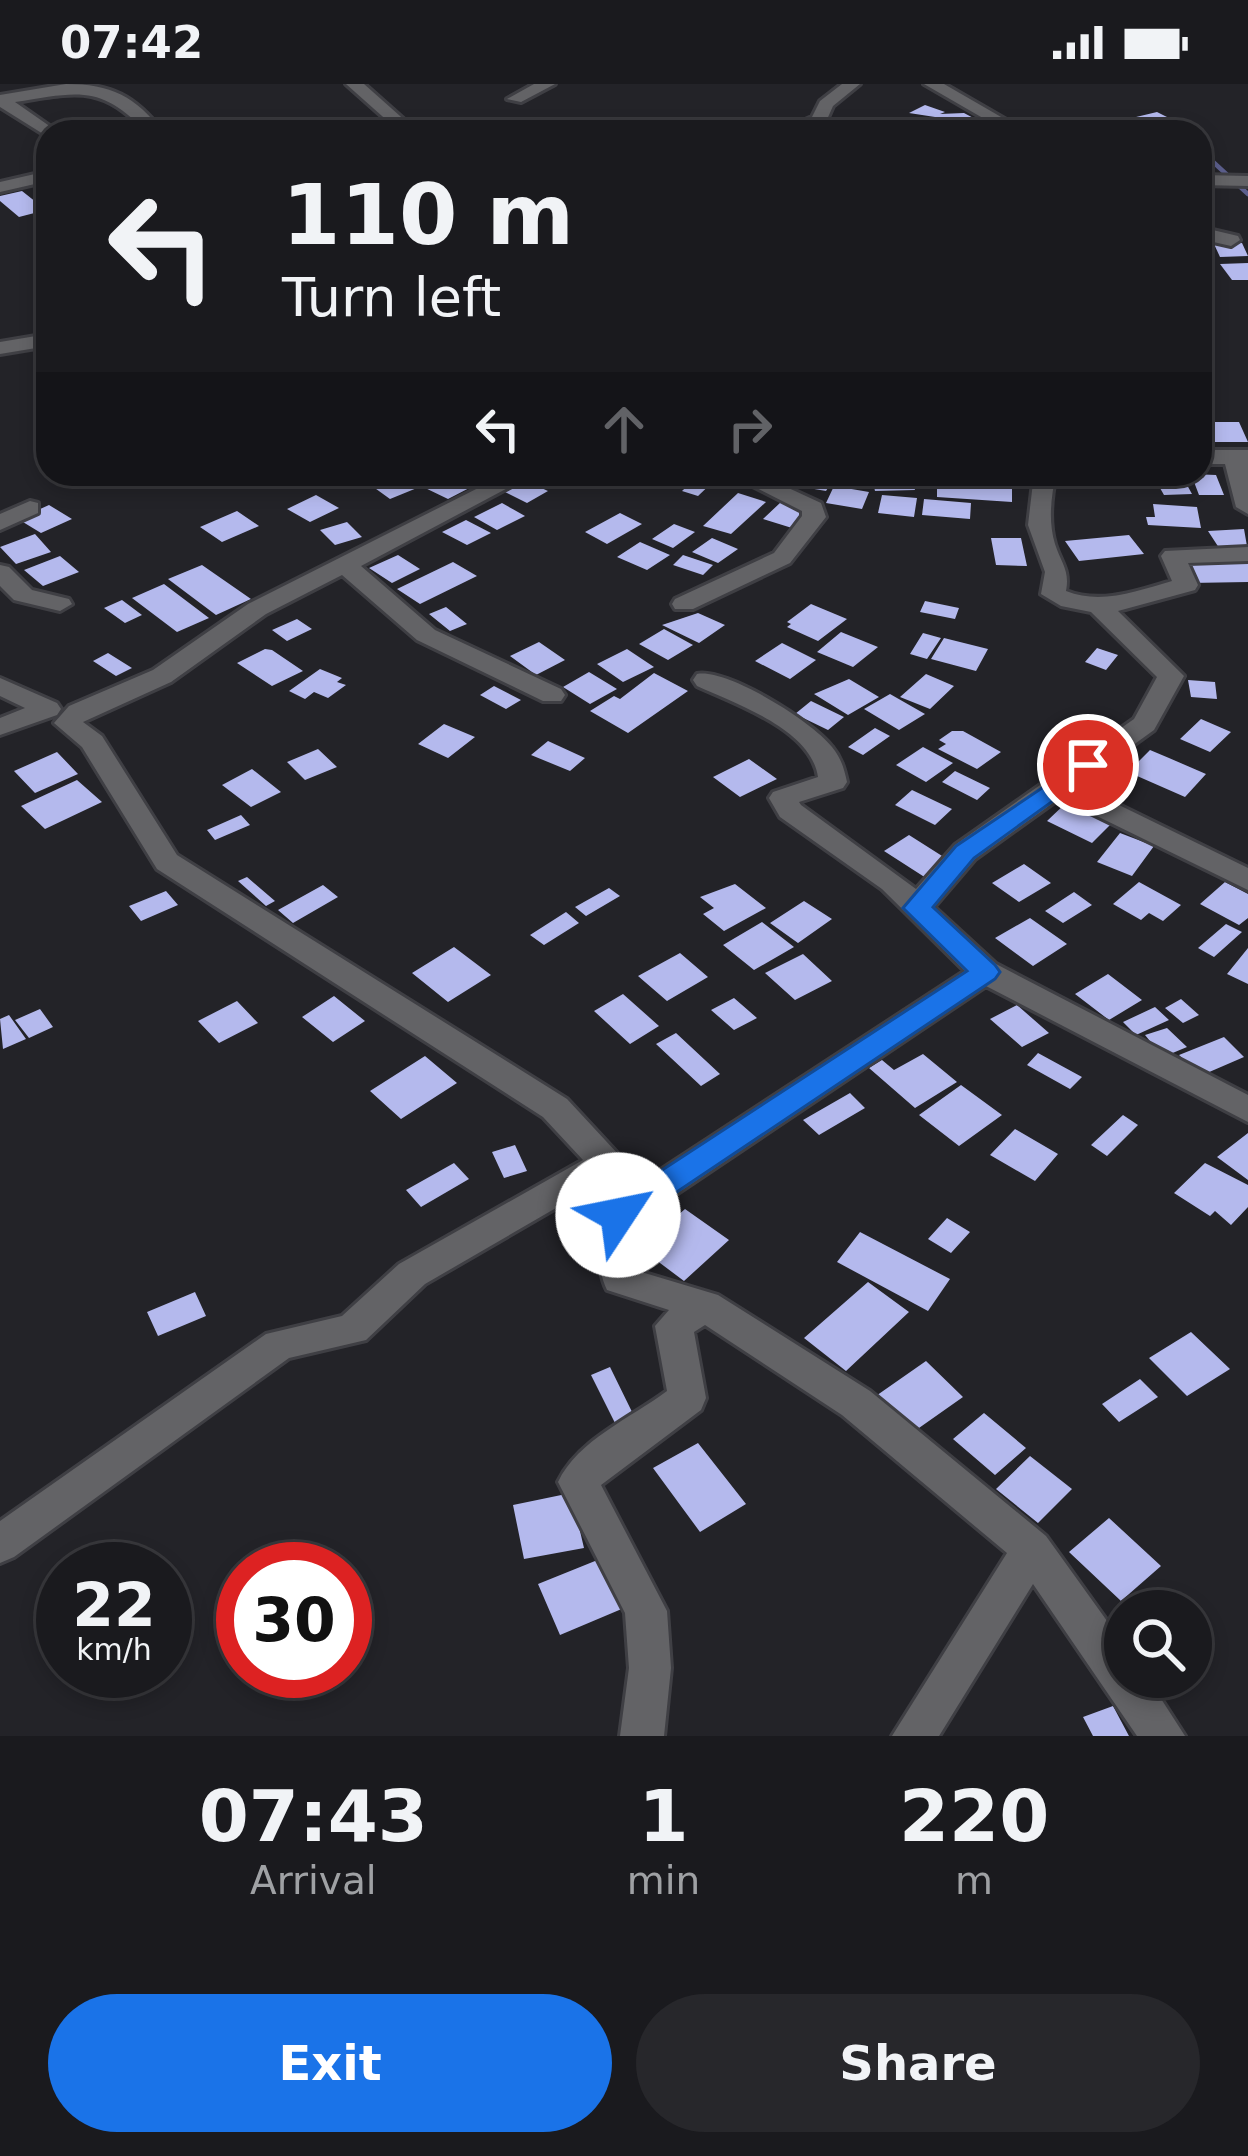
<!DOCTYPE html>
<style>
:root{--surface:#1a1a1e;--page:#27272b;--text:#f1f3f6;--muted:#9fa1a4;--line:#38383c;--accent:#1a73e8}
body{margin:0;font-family:"DejaVu Sans",sans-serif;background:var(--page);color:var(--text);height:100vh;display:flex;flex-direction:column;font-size:45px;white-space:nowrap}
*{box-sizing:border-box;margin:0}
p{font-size:39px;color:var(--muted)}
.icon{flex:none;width:66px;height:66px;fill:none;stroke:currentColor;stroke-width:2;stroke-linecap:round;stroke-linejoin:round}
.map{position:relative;height:1652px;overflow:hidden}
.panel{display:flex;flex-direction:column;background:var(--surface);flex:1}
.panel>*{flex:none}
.guide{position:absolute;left:36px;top:36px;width:1176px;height:366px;border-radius:36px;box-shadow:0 6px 18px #0003,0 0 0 3px var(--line);background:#1a1a1e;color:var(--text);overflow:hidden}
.tools{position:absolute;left:1104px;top:1506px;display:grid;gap:24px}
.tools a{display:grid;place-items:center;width:108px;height:108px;border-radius:50%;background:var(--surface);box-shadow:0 6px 18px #0003,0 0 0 3px var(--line);font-size:60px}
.speed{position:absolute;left:36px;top:1458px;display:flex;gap:24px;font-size:60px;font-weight:700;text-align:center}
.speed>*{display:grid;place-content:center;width:156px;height:156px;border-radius:50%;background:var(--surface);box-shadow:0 6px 18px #0003,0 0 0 3px var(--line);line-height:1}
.speed small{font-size:30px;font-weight:400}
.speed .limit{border:18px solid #d22;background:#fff;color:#111}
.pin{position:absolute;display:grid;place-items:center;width:102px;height:102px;color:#fff;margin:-51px;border:6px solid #fff;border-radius:50%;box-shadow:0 3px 12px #0007}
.me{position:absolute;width:132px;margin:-66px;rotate:56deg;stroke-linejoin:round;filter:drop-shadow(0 0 9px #0008)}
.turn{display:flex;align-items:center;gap:42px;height:252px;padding:0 48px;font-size:54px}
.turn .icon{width:156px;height:156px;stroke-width:2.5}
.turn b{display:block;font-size:84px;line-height:102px}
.lanes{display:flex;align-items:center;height:114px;padding:0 48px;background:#0003;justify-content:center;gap:60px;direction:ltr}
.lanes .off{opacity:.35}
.eta{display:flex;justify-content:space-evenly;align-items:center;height:204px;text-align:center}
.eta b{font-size:72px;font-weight:700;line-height:84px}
.cta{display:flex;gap:24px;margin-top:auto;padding:24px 48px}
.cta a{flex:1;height:138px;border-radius:72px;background:var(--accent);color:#fff;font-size:48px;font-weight:700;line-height:138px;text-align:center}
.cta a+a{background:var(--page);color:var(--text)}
.status{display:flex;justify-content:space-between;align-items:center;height:84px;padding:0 60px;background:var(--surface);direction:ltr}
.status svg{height:33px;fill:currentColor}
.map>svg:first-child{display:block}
</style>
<div class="status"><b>07:42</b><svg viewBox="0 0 49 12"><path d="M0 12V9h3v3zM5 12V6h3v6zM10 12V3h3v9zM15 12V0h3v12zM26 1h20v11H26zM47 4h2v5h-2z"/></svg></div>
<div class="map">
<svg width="1248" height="1652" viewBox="0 0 1248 1652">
<rect width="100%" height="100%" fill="#232328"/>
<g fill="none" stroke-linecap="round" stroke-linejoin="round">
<path stroke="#5c5f8d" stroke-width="4.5" d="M1211,76L1248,110"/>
</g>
<path fill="#b4b9ed" d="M925,21L945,28L940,30L964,29L981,38L973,44L948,43L953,48H939L931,38H938L935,33L909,29Z
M1157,28L1183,41L1161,46L1136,33Z
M22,107L46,126L19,133L0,117V112Z
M1242,159L1248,172L1220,173L1214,160Z
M1248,179V196H1232L1220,180Z
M1204,338H1239L1248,358H1213Z
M444,390H460L479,399L448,415L421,402Z
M700,390L717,394L698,412L682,407Z
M798,390H804L833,396L826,407L791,401Z
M871,390H910L915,406L875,407Z
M1152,390H1181L1192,410L1164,411Z
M1191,390L1216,391L1224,411H1199Z
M399,392L417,404L390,415L372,402Z
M937,394L1012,399V418L937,413Z
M526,397L548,407L527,419L505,408Z
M834,402L869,408L862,425L826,419Z
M738,409L766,418L731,450L703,442Z
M316,411L339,424L310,438L287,425Z
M882,411L917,414L914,433L878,429Z
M924,415L971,419L970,435L922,431Z
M781,418L806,430L792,444L763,435Z
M502,419L525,432L497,446L474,433Z
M1153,420L1197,423L1201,444L1148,441L1146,433H1155Z
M49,421L72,435L41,449L18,435Z
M237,427L259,442L222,458L200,443Z
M620,429L642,440L607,460L585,448Z
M466,436L491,449L467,461L442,448Z
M347,438L362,453L335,461L320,446Z
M674,440L695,448L673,464L652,455Z
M1244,445L1248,468L1223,470L1208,447Z
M35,450L51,468L16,480L0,463Z
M1129,451L1144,470L1079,477L1065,457Z
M712,454L738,465L718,479L692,468Z
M991,454H1021L1027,482L996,481Z
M640,458L670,471L647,486L617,473Z
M398,471L420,485L392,499L369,484Z
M683,471L713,481L703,491L673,481Z
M60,472L79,488L43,502L24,486Z
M1248,477V498L1190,499L1182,478Z
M453,478L477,492L420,520L397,505Z
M202,481L251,515L216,531L168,495Z
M164,500L209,534L177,548L132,514Z
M122,516L142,531L125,539L104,524Z
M925,517L959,524L955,535L920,528Z
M811,520L847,535L818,557L787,543L791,540L787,538Z
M446,523L467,540L450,547L429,530Z
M698,529L725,541L699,559L662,541Z
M297,535L312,545L287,557L272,546Z
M664,545L693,561L668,576L639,560Z
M841,548L878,563L853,583L817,568Z
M923,549L941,554L927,575L910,570Z
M944,554L988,565L976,587L931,575Z
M539,558L565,576L536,591L510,572Z
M782,559L816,576L790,595L755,577Z
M1097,564L1118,571L1106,586L1085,578Z
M265,565L272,566L303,587L272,602L237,579Z
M627,565L654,583L623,598L597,580Z
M108,569L132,584L116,592L93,577Z
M320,585L342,594L337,598L346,601L328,614L314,608L305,615L289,607Z
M589,588L617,605L590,620L563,603Z
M654,589L688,607L628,649L590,627L614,612L620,615Z
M926,590L954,602L930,625L900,613Z
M849,595L879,613L848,631L814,610Z
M1188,596L1215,598L1217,615L1191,613Z
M494,602L521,616L506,625L480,611Z
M890,610L925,630L899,646L864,625Z
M811,617L844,633L828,646L795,630Z
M1201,635L1231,648L1210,668L1180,655Z
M444,640L475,653L448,674L418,660Z
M875,644L890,652L863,671L848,663Z
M952,647H963L1001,668L977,685L938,665L946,660L939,656Z
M548,657L585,674L570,687L531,671Z
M923,663L953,679L926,698L896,681Z
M318,665L337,683L305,696L287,678Z
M1150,666L1169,674L1206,690L1185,713L1128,688Z
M57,668L78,690L35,709L14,687Z
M749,675L777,695L740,713L713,693Z
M252,685L281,708L251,723L222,701Z
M955,687L990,704L977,716L942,698Z
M77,696L102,718L45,745L21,722Z
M912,706L952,725L935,741L895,721Z
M1067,718L1112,739L1092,759L1047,737Z
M241,731L250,741L215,756L207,746Z
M1120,749L1154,762L1132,792L1097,778Z
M909,751L950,777L926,794L884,767Z
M1024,780L1051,799L1019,818L992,799Z
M247,793L275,817L266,822L238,797Z
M1139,798L1181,821L1163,837L1149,829L1141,836L1113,820Z
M1225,798L1248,810V834L1239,841L1200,820Z
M735,800L766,824L724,847L703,830L714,824L700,813Z
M323,801L338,813L293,839L278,826Z
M609,804L620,812L586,832L575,823Z
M166,807L178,821L141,837L129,822Z
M1074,808L1092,821L1063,839L1045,827Z
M804,817L832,835L798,859L770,839Z
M566,828L579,839L544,861L530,851Z
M1030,834L1067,860L1033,882L995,854Z
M762,838L794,863L754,886L723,861Z
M1226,840L1242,848L1214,873L1198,864Z
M454,863L491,891L448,918L412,889Z
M1248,864V900L1227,890Z
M680,869L708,893L667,917L638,892Z
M803,870L832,897L795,916L765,889Z
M1108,890L1142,916L1109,936L1075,910Z
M623,910L659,942L630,960L594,927Z
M334,912L365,937L333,958L302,933Z
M734,914L757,934L734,946L711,926Z
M1181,915L1199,931L1183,939L1165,924Z
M237,917L258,939L219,959L198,937Z
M1017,921L1049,949L1022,963L990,935Z
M1155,923L1169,936L1136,951L1123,938Z
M40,925L53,943L29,954L15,936Z
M9,931L26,955L3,965L0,935Z
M1167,944L1187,963L1163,973L1145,951Z
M676,949L720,990L701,1002L656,960Z
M1224,953L1244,973L1200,992L1179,971Z
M1038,969L1082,993L1070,1005L1027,981Z
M923,970L957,998L915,1024L869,984L882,976L894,986Z
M425,972L457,999L401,1035L370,1007Z
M961,1001L1002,1031L959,1062L919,1031Z
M850,1009L865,1024L819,1051L803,1036Z
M1123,1031L1138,1041L1107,1072L1091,1061Z
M1015,1045L1058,1070L1035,1097L990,1071Z
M1248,1049V1096L1217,1073Z
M515,1061L527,1087L504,1094L492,1068Z
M454,1079L469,1095L421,1123L406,1106Z
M1205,1079L1248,1101V1123L1231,1141L1215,1127L1210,1132L1174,1109Z
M685,1125L729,1156L684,1197L640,1164Z
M947,1134L970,1148L951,1169L928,1155Z
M860,1148L950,1195L928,1227L837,1178Z
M868,1198L909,1228L846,1287L804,1254Z
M195,1208L206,1232L158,1252L147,1228Z
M1191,1248L1230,1285L1187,1312L1149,1274Z
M926,1277L963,1313L909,1351L873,1314Z
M610,1283L635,1334L616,1341L591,1291Z
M1140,1295L1158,1313L1119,1338L1102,1320Z
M984,1329L1026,1364L995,1391L953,1355Z
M698,1359L746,1420L700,1448L653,1384Z
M1030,1372L1072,1405L1038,1439L996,1405Z
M571,1409L584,1464L524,1475L513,1421Z
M1109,1434L1161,1482L1121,1517L1069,1468Z
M600,1475L624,1524L560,1551L538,1500Z
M1170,1507L1184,1527H1159L1151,1515Z
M1113,1622L1129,1652H1093L1083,1633Z"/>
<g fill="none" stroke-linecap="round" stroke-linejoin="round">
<defs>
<path id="minor" d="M66,0C111,0 135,12 163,48H146C101,0 78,8 15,18L58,48H48V53L0,23V11Z
M346,0H364L418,48H400Z
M534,0H555L521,18L507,15Z
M842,0H860L833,22L825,40L802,48H778L812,33L820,17Z
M924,0H944L1027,48H1007Z
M48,87V97L0,108V98Z
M1200,91L1248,92V102L1200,101Z
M1200,143L1238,152L1240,156L1231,162L1200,155Z
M48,250V262L0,270V258Z
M1200,366H1248V430L1236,423L1225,380H1200Z
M506,390H534L361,482L435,546L561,605L565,611L561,617H543L417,556L342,491L266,530L171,598L83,638L102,652L177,771L567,1015L618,1070L630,1106L965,887L882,805L780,733L769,714L773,708L818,693C811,645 736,620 697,602L693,596L697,590C727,584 813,638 832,663C841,674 844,684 847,698L843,704L799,718L801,721L916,805L955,761L1134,635L1157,593L1091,528L1061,522L1041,510L1045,488L1028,441L1034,390H1056C1051,413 1048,437 1055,460C1061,479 1070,486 1066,507C1101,521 1137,507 1172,497L1161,472L1165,467L1248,463V477L1188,479L1198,501L1195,506L1118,527L1184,592L1154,646L1078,701L1248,784V806L1060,714L975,775L934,823L996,880L1248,1011V1038L986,902L636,1137L638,1187L718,1211L870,1307L1046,1452L1125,1562V1593H1147L1185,1652H1137L1033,1500L939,1652H892L1007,1469L842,1331L705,1241L694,1248L706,1314L701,1326L601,1401L667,1527L671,1584L664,1652H620L629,1584L625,1529L558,1398C578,1356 631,1334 667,1307L655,1242L669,1226L607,1206C593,1178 601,1134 594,1102L425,1200L366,1256L289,1274L14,1473L0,1479V1437L266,1250L342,1232L399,1180L583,1076L543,1033L157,785L82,663L54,639L69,622L153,586L248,520Z
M729,390H758L821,419L826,433L790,479L693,525H675L672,520L675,515L774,469L802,432V427Z
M30,417L38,419V429L0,446V430Z
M0,481L9,483L32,506L69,515L72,520L60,527L14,516L0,502Z
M0,594L57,619L61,625L57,631L0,651V634L25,624L0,612Z"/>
</defs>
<use href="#minor" stroke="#3f3f44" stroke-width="6"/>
<use href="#minor" fill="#636366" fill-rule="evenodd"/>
</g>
<path fill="#1a73e8" stroke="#114b97" stroke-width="3" d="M1088,673L1100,681L1096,686L974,774L933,823L995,881L1000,888L995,895L629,1140L618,1144L607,1140L602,1131L607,1122L967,887L903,824L956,762Z"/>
</svg>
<div class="tools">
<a><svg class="icon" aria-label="search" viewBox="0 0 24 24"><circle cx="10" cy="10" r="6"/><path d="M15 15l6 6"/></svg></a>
</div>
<div class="speed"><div>22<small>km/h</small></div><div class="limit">30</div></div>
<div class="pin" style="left:1088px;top:681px;background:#d93025"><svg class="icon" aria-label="arrive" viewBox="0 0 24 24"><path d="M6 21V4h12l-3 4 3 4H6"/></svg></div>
<svg class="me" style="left:618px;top:1131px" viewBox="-20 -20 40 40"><circle r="19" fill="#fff"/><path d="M0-13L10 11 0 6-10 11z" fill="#1a73e8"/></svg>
<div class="guide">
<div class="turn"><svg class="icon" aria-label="left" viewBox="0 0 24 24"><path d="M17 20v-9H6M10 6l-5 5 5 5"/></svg><div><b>110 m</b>Turn left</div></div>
<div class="lanes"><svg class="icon" aria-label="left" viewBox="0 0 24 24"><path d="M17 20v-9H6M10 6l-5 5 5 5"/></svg><svg class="icon off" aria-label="ahead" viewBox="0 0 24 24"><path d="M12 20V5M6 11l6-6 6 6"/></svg><svg class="icon off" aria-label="right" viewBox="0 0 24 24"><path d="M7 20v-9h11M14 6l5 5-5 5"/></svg></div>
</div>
</div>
<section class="panel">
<div class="eta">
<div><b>07:43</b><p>Arrival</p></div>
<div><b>1</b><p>min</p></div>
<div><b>220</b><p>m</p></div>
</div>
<div class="cta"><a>Exit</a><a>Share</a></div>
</section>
